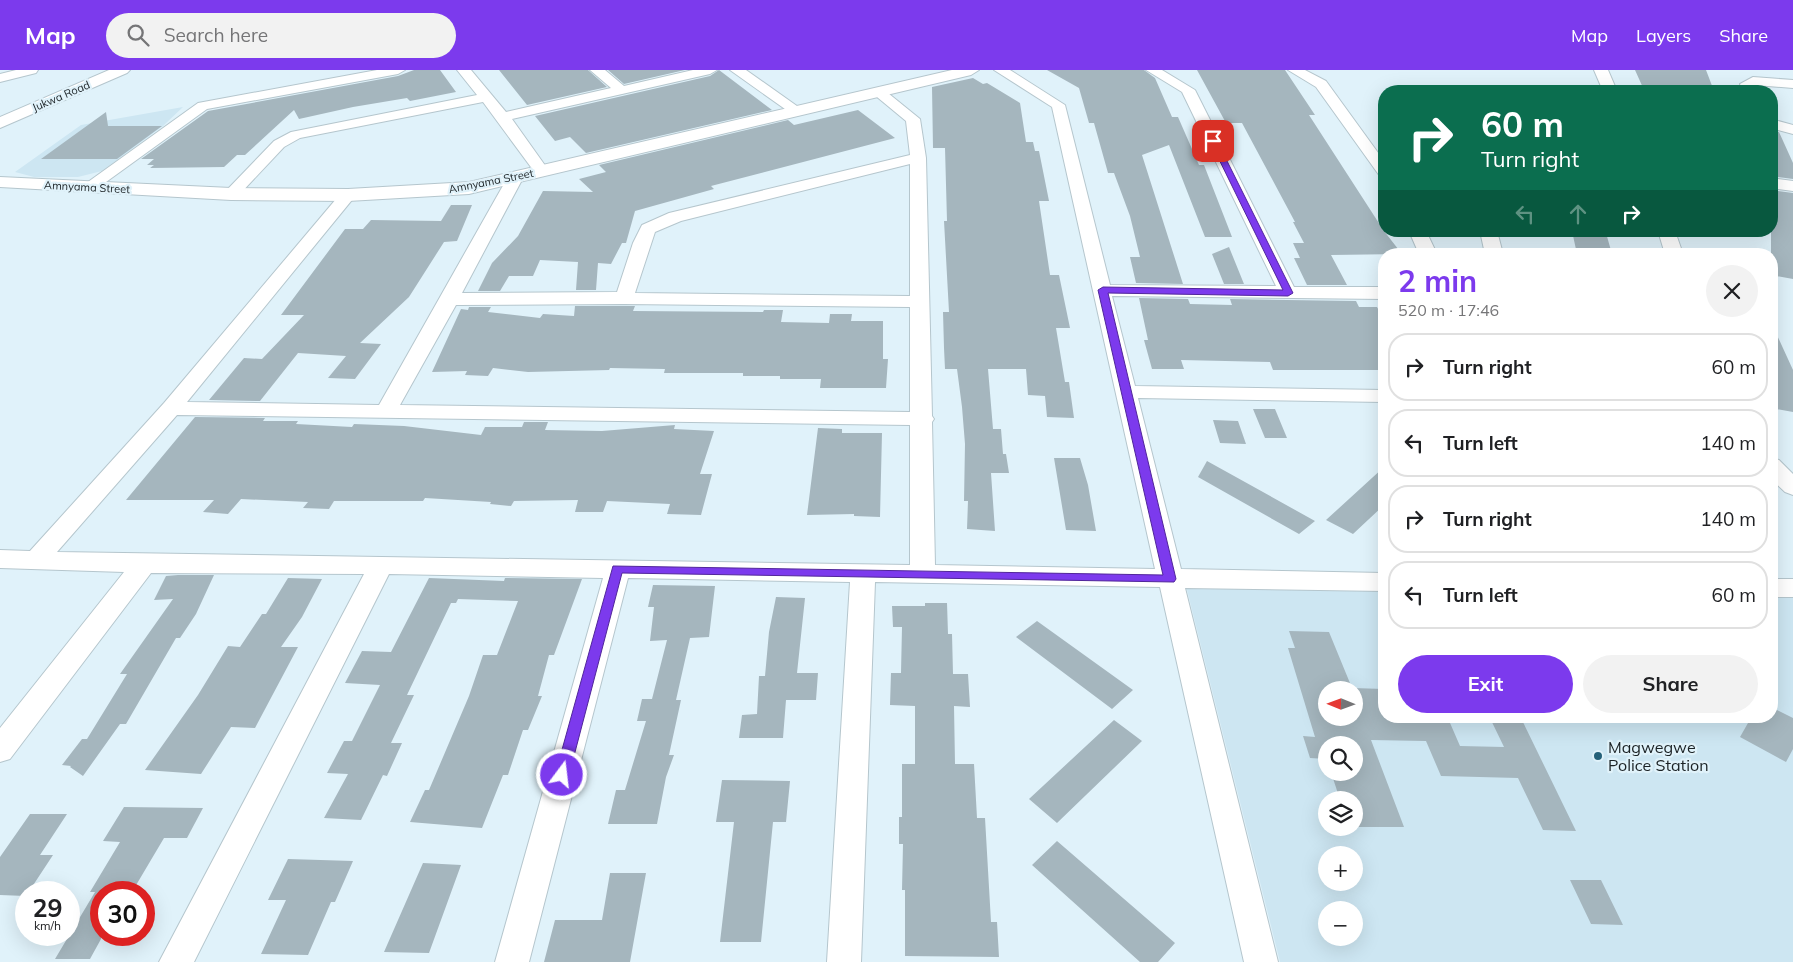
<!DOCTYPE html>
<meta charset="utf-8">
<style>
:root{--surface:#fff;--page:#f2f2f2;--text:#202124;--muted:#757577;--line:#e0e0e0;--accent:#7c3aed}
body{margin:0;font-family:Mulish,sans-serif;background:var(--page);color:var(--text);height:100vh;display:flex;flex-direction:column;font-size:19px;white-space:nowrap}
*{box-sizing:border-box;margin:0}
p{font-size:16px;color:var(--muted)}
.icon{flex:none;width:28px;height:28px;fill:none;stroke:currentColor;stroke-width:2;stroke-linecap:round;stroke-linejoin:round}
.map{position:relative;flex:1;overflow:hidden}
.sheet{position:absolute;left:1378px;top:178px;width:400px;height:475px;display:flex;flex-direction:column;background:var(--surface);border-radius:20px;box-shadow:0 5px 20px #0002}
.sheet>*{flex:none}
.top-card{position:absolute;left:1378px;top:15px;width:400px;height:152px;border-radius:20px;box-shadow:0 5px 20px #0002;background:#0b6e4f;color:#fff;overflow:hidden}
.needle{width:32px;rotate:271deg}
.controls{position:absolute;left:1318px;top:611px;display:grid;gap:10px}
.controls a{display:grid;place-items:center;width:45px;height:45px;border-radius:50%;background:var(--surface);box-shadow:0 5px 20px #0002;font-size:25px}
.speed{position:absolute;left:15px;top:811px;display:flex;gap:10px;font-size:25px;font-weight:700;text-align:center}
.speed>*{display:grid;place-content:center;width:65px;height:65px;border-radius:50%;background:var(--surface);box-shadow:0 5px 20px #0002;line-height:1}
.speed small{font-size:12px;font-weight:400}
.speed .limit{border:8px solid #d22;background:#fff;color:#111}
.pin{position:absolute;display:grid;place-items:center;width:42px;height:42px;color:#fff;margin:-21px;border-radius:10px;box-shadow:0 2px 8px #0006}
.me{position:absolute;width:55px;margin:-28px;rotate:15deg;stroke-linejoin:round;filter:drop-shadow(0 0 4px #0008)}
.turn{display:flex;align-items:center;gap:18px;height:105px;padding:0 20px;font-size:22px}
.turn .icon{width:65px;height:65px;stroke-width:2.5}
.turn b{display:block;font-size:35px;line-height:42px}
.lanes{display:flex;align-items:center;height:48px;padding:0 20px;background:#0003;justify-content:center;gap:25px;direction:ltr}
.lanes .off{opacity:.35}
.round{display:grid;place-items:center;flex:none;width:52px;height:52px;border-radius:26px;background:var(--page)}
.headline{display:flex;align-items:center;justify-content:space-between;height:85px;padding:0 20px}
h1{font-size:30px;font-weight:700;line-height:38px;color:var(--accent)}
.primary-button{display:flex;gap:10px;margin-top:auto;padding:10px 20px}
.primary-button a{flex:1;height:58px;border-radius:30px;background:var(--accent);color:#fff;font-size:20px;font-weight:700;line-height:58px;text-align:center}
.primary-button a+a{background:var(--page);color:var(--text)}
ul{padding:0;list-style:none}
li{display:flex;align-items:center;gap:15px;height:68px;margin:0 10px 8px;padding:0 10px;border:2px solid var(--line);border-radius:20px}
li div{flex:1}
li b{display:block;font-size:19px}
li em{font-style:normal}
header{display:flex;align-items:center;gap:30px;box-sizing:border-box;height:70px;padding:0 25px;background:var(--accent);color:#fff}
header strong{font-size:24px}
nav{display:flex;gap:28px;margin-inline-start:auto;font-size:18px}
.search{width:350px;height:45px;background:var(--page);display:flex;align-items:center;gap:12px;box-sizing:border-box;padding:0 18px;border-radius:28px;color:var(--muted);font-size:19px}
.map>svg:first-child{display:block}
</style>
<header>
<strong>Map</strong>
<div class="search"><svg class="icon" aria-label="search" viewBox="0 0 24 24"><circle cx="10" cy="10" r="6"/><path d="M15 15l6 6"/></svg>Search here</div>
<nav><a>Map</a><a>Layers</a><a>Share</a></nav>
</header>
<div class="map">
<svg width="1793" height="892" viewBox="0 0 1793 892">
<rect width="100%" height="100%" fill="#e0f2fa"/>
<path fill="#cde6f2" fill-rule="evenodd" d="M183,37L163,56L102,101L78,107H34L15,102L81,55Z
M1186,516L1384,519V646H1771V526H1793V892H1280ZM1326,620H1354V648H1326ZM1326,675H1354V702H1326ZM1326,730H1354V758H1326ZM1326,785H1354V812H1326ZM1326,840H1354V868H1326Z"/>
<path fill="#a5b6be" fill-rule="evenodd" d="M414,0H440L456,22L410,31L407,28L353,37L299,49L294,40L245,85H237L224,97L150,98L154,95H147L154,89H141L208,41L398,6Z
M499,0H588L607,17L527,35Z
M608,0H685L624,14Z
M719,0L772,40L586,83L570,67L555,71L535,46L710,6Z
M1047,0H1144L1155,8L1172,47H1178L1199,95H1204L1232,167H1205L1169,75L1142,85L1183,214L1136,213L1130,187H1140L1130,146L1114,103H1108L1094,53H1089L1079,18Z
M1197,0H1285L1315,45H1309L1384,161L1402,184L1331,185L1347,215H1307L1294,188H1300L1293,173H1304L1293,152H1295L1242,53H1226Z
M1635,0H1706L1714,21L1644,20Z
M973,8L983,14L987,13L1020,33L1026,72H1033L1035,81H1039L1049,131H1039L1050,205H1059L1070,258H1056L1065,312H1069L1074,348L1047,347L1045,326L1028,325L1026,299H988L993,359H1001L1003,384H1006L1009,403H991L995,461L967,459L968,431H964L965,374L962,337L957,299H945L944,278L943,242H949L944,151H947L945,78H933L932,17Z
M858,40L895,68L711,116L714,119L635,141L626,173H622L611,194L598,193L596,220H576L578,192L540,190L533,206H509L500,221H478L492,193L518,166L543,121L593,122L579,109L606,102L599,95L788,50L794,55Z
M106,42L108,56H162L117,89H41Z
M1771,60L1779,62L1793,93V109L1771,106Z
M1771,120L1793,123V209L1771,205Z
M451,135H472L457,171L444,172L409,227L360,273L381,274L355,309L328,308L346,286L298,283L260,331L209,330L244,288L262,289L304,245H281L345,159H363L371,150L441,151Z
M1572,161L1606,163L1612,184H1577Z
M1229,177L1244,214H1224L1212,184Z
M1139,228L1188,229L1190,234L1232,235L1230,229L1356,231L1359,237H1377L1384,250V300H1273L1270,292L1181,290L1184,299H1152L1144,270H1148Z
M575,236H635L633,241L763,242L764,240H783L781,252L829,253L830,244H852L851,251H883V289H888L886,318H820L821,309H780V306H743V303H664L665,299L610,298L609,300L528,302L493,298L488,306L465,305L467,301L432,302L461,239L468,240L469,237H491L488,242L540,248L543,244L574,246Z
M1771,252L1793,300V342L1771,338Z
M1253,339H1275L1287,368H1265Z
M195,347L265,348L263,351H298L296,354L352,357L354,354L404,356L481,365L485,357H522L524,352H548L545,360L602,361L675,355L674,359L714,361L700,404H712L701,445L667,444L670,434L607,431L603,442H575L578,430L514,431L511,436L490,434L491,432L425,428L423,431H334L329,439L303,438L308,432L241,429L228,444L203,442L214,430H126Z
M1213,350L1238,351L1246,374L1220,373Z
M818,358L842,359V363H882L880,447L854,446V444L807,445Z
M1054,388H1080L1088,415L1096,461L1066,460Z
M1207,391L1315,451L1299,464L1198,407Z
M1384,397V435L1353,464L1326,450Z
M178,505H214L196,544L180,568H176L126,654H120L83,706L70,697L71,696L62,695L82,669H87L127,604H120L173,529L154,530L166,506Z
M288,508L322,509L302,547L281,577H298L255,658L231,657L201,704L145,700L198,625L228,576L240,577L262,544H266Z
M429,508L504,511L505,508L582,509L554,585H549L538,626H542L528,660H523L508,705H503L482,758L410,752L425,720H429L469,626L483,585H497L518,531L458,529L456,533H451L407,625H414L391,673H402L387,706L383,705L361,750L324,748L348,704L327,703L344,671H352L380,615L345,613L362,581L391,582Z
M653,515L715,516L709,567L690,568L676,630H681L669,685H674L666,707L657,754H608L616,720H625L646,651H637L642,629H652L667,570L650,571L654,537H648Z
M776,527L805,528L797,603H818L816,630H786L783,668H739L742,645L757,644L759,606H765L769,562Z
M925,533H947L948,564H952L953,604H968L970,637L954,636L955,694H974L977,748H985L991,852H997L999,887L905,886V820H902L903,774H899V747H902V694H915V636L890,635L891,603H901L902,557H893L892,536H925Z
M1037,551L1133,620L1112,639L1016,567Z
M1289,561L1329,562L1352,618L1384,619V646H1447L1460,676L1504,677L1489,646H1520L1576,761L1543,760L1518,708L1441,706L1426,671L1371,670L1404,757H1354V730H1340L1331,702H1354V675H1326V689L1310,688L1303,666L1315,667L1288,578H1295ZM1326,620H1354V648H1326Z
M1771,637L1793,648V679L1786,692L1740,667L1752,646H1771Z
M1114,650L1142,671L1057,753L1029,729Z
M722,710L790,711L786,752H773L761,872H720L734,752H716Z
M124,737L203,738L187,768H164L132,822H101V869L90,889H55L95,822H90L120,772L103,771Z
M30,744H67L40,785H53L26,826L0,825V787Z
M1057,771L1175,873L1158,892H1140L1032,795Z
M288,789L353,791L335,832H331L308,885L261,884L286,830H268Z
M423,793L461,795L429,883L384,882Z
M610,803H646L630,892H544L555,850H602Z
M1570,810H1601L1623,855L1591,854Z"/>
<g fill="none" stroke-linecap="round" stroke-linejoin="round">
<defs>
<path id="street" d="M16,0H38L36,3L0,12V4Z
M377,0H405L398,4L207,39L95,120H83L81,117L198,33Z
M457,0H471L506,42L611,18L590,0H605L624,16L693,0H717L710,4L512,49L549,101L546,104H536L483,32L300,68L284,77L237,127H225L223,124L274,71L291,62L477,25Z
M730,0H746L804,41L802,44H792Z
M994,0H1010L1065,35L1110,215L1276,216L1182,22L1146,0H1162L1195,20L1294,217H1384V229L1112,226L1135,316L1384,320V332L1138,328L1181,499L1384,503V521L1185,518L1278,892H1244L1160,517L875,512L861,892H827L850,512L628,508L529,892H495L603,508L389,504L194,892H159L364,504L151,503L10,689L0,692V658L124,502L0,498V480L30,481L164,333L342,122H354L356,125L187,332L379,335L509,105H521L523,108L462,223L617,222L633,173L642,155L669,143L910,85L906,51L871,22L878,18L883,19L920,49L926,88L932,346L934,349L932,352L935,495L1155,499L1052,37ZM910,94V226L635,223L655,162L681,151ZM624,234L910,237V342L400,335L456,235ZM177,345L910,355V495L57,482Z
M1288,0H1305L1326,11L1384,91V107L1379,105L1316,17Z
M1594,0H1608L1617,21H1603Z
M1753,7L1793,10V18L1755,15L1757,21H1743L1740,14Z
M1771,49L1793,55V64L1771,58Z
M1771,108L1793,111V121L1771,118Z
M1409,161H1426L1437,184H1419Z
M1480,161H1497L1503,184H1485Z
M1658,161H1675L1683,184H1665Z
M1771,388L1779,390L1793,404V425L1785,422L1771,409Z
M1771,509H1793V527H1771Z"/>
<path id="secondary" d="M109,0H130L127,3L0,58V47Z
M952,0H979L971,5L469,124L348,131L231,130L0,117V107L231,118L348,119L469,112Z"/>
</defs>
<use href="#street" stroke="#b5c6cd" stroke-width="2"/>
<use href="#secondary" stroke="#b5c6cd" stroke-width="2"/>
<use href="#street" fill="#fff" fill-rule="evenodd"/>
<use href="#secondary" fill="#fff" fill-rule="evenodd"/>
</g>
<path fill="#7c3aed" stroke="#51269a" d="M1213,69L1217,71L1293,223L1288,226L1108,223L1176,509L1174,512L622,503L569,705L567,709L562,711L557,709L555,705L613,496L1163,505L1098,220L1103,217L1283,220L1210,71Z"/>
<circle fill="#256179" stroke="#e0f2fa" stroke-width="2" cx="1598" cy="686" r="5"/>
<g text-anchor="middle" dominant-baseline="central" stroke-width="4.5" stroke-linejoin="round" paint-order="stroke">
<g font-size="11" fill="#1b2225" stroke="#e0f2fa">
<text transform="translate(61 26) rotate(-23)">Jukwa Road</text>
<text transform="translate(491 111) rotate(-11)">Amnyama Street</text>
<text transform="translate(87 117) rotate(3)">Amnyama Street</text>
</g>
<g font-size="16" fill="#1b2225" stroke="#e0f2fa" text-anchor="start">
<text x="1608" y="677">Magwegwe<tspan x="1608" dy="18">Police Station</tspan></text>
</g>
</g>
</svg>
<div class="controls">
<a><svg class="needle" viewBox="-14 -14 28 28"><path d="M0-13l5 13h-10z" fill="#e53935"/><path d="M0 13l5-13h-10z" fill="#757577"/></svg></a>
<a><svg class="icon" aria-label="search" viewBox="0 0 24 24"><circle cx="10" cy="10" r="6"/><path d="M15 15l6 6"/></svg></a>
<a><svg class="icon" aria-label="layers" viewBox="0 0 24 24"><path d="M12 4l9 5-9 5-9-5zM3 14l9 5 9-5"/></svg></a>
<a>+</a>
<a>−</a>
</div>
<div class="speed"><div>29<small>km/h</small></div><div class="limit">30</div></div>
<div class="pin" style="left:1213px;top:71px;background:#d93025"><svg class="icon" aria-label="arrive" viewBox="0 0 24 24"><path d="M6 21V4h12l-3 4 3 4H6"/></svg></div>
<svg class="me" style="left:562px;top:705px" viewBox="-20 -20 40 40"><circle r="17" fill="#7c3aed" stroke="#fff" stroke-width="3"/><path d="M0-11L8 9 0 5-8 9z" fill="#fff"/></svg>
<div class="top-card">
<div class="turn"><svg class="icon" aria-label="right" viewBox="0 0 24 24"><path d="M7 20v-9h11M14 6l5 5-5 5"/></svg><div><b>60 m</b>Turn right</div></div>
<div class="lanes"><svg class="icon off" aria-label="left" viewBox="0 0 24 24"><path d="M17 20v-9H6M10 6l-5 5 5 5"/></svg><svg class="icon off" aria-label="ahead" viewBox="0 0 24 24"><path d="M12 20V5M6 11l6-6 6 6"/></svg><svg class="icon" aria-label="right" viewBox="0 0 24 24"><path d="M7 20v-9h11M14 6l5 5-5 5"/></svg></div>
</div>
<section class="sheet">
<div class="headline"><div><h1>2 min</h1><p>520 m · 17:46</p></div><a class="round"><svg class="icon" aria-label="close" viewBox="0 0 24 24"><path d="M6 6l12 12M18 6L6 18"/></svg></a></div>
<ul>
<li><svg class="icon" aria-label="right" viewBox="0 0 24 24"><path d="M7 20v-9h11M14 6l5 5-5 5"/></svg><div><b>Turn right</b></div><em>60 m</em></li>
<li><svg class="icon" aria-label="left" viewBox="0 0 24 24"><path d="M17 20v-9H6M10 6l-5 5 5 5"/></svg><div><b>Turn left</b></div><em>140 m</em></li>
<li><svg class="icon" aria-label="right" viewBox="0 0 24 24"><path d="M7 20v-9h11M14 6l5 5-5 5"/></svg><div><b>Turn right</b></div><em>140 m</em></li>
<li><svg class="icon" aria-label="left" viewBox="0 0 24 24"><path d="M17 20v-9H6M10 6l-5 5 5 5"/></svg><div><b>Turn left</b></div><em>60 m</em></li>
</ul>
<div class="primary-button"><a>Exit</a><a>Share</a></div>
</section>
</div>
